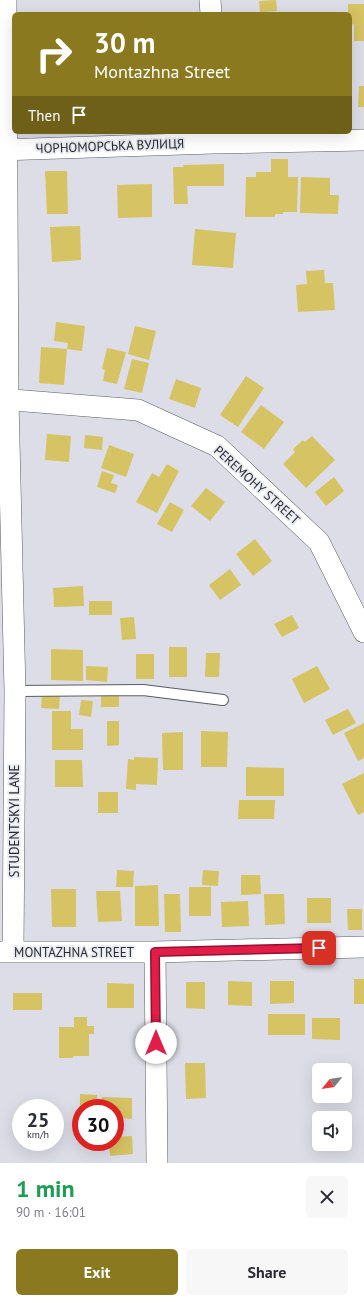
<!DOCTYPE html>
<meta charset="utf-8">
<style>
:root{--surface:#fff;--page:#f7f7f7;--text:#2b2b33;--muted:#7c7c81;--accent:#8a791e}
body{margin:0;font-family:"PT Sans",sans-serif;background:var(--page);color:var(--text);height:100vh;display:flex;flex-direction:column;font-size:15px;white-space:nowrap}
*{box-sizing:border-box;margin:0}
p{font-size:13px;color:var(--muted)}
.icon{flex:none;width:22px;height:22px;fill:none;stroke:currentColor;stroke-width:2;stroke-linecap:round;stroke-linejoin:round}
.map{position:relative;height:1163px;overflow:hidden}
.side{display:flex;flex-direction:column;background:var(--surface);flex:1}
.side>*{flex:none}
.hud{position:absolute;left:12px;top:12px;width:340px;height:122px;border-radius:6px;box-shadow:0 4px 16px #0002;background:#8a791e;color:#fff;overflow:hidden}
.needle{width:26px;rotate:240deg}
.fabs{position:absolute;left:312px;top:1063px;display:grid;gap:8px}
.fabs a{display:grid;place-items:center;width:40px;height:40px;border-radius:6px;background:var(--surface);box-shadow:0 4px 16px #0002;font-size:20px}
.speed{position:absolute;left:12px;top:1099px;display:flex;gap:8px;font-size:20px;font-weight:700;text-align:center}
.speed>*{display:grid;place-content:center;width:52px;height:52px;border-radius:50%;background:var(--surface);box-shadow:0 4px 16px #0002;line-height:1}
.speed small{font-size:10px;font-weight:400}
.speed .limit{border:6px solid #d22;background:#fff;color:#111}
.pin{position:absolute;display:grid;place-items:center;width:34px;height:34px;color:#fff;margin:-17px;border-radius:8px;box-shadow:0 2px 6px #0006}
.me{position:absolute;width:44px;margin:-22px;rotate:0deg;stroke-linejoin:round;filter:drop-shadow(0 0 3px #0008)}
.turn{display:flex;align-items:center;gap:14px;height:84px;padding:0 16px;font-size:18px}
.turn .icon{width:52px;height:52px;stroke-width:2.5}
.turn b{display:block;font-size:28px;line-height:34px}
.then{display:flex;align-items:center;height:38px;padding:0 16px;background:#0003;gap:8px;font-size:15px}
.round{display:grid;place-items:center;flex:none;width:42px;height:42px;border-radius:6px;background:var(--page)}
.summary{display:flex;align-items:center;justify-content:space-between;height:68px;padding:0 16px}
h1{font-size:24px;font-weight:700;line-height:30px;color:#1e9e55}
.cta{display:flex;gap:8px;margin-top:auto;padding:8px 16px}
.cta a{flex:1;height:46px;border-radius:6px;background:var(--accent);color:#fff;font-size:16px;font-weight:700;line-height:46px;text-align:center}
.cta a+a{background:var(--page);color:var(--text)}
.map>svg:first-child{display:block}
</style>
<div class="map">
<svg width="364" height="1163" viewBox="0 0 364 1163">
<rect width="100%" height="100%" fill="#dcdde6"/>
<path fill="#d6c364" d="M276,0L277,11L260,12L259,1Z
M348,4H364V41H354V24L350,25V14H348Z
M359,86H364V107H358Z
M271,159H288V177H298L297,212H283V214H275V217H245L246,177H256V172H271Z
M224,164V186H187L188,204H174L173,167H184L183,165Z
M45,171H67L68,214H47Z
M301,177L330,178V195H339L338,214L300,213Z
M152,184V217L118,218L117,185Z
M80,226L81,260L52,262L50,227Z
M195,229L236,233L233,268L192,265Z
M324,270L325,283H333L335,310L298,312L296,285L307,284L306,271Z
M56,322L85,326L82,351L67,349L68,343L54,341Z
M135,326L156,331L149,360L128,354Z
M41,347L67,349L64,385L39,383Z
M107,348L126,352L117,384L103,381L105,370L102,369Z
M132,359L149,363L142,393L124,389Z
M246,376L264,388L238,427L220,415Z
M176,379L201,388L195,408L169,399Z
M261,405L284,422L264,449L241,432Z
M47,434L71,436L69,462L45,460Z
M85,435L103,437L102,450L84,448Z
M312,436L335,460L306,488L283,464L295,452L293,449L303,440L305,442Z
M109,445L134,454L126,477L101,468Z
M167,464L179,471L157,513L136,502L152,473L159,477Z
M102,471L114,475L111,483L118,485L115,493L97,487Z
M334,477L344,491L326,506L315,492Z
M206,488L225,502L210,521L191,506Z
M170,502L184,510L172,532L157,524Z
M255,539L272,561L253,576L236,554Z
M230,569L241,585L220,600L209,585Z
M83,586L84,606L54,607L53,588Z
M89,601H112V615H89Z
M292,615L299,628L282,637L274,624Z
M134,617L136,639L122,640L120,618Z
M169,647H187V677H169Z
M51,649L83,650V681L51,680Z
M206,653H220L219,677H205Z
M136,654H154V679H136Z
M86,666L108,667L107,682L86,680Z
M317,666L330,689L304,703L292,679Z
M42,693L60,694L59,709L41,708Z
M101,693L119,694V707H101Z
M81,700L93,701L91,717L79,715Z
M348,709L356,723L333,735L325,720Z
M52,711H71V729H83V750H52Z
M107,721H119V745L107,746Z
M364,723V758L358,761L344,733Z
M201,731L228,732L227,767H201Z
M183,732V770H163L162,733Z
M134,757L158,758L157,785L136,784V790L126,789L128,759L134,760Z
M55,760H82L83,787H55Z
M246,767L284,768V796H246Z
M364,773V812L358,815L342,784Z
M98,792H118V813H98Z
M239,800H275L274,819H238Z
M117,870L134,871L133,887H116Z
M203,870L219,871L218,886L202,885Z
M241,875H260L261,894L241,895Z
M158,885L159,926H135V886Z
M189,887H211V916H189Z
M51,889H76V927H52Z
M96,891H120L122,921L98,922Z
M164,894H180L181,932H165Z
M264,894H284L285,924L265,925Z
M307,898H331V923H307Z
M248,901L249,926L222,927L221,902Z
M347,909H362V930H348Z
M354,979H364V1004H354Z
M228,981L252,982V1006L228,1005Z
M270,981H294V1003L270,1004Z
M186,982H205V1009L186,1008Z
M107,983L134,984V1008H107Z
M13,993H42V1010H13Z
M268,1014H305V1035H268Z
M74,1017H87V1026H94V1034H89V1056H73V1058H59V1027H74Z
M312,1018H340V1040L312,1039Z
M185,1063H205L206,1098L186,1099Z
M80,1094L97,1095V1108H80Z
M102,1097L132,1098V1119L120,1118V1127H115V1108H102Z
M132,1136L133,1154L110,1156L109,1142H115V1137Z"/>
<g fill="none" stroke-linecap="round" stroke-linejoin="round">
<defs>
<path id="service" d="M15,691L143,690L223,700"/>
<path id="minor" d="M6,0L8,399L15,691L13,952
M210,0L211,14
M0,150L213,143L364,140
M0,399L138,410L217,446L319,542L364,632
M1,952H155L364,947
M155,952L157,1163"/>
</defs>
<use href="#service" stroke="#5b5c63" stroke-width="12"/>
<use href="#minor" stroke="#5b5c63" stroke-width="22"/>
<use href="#service" stroke="#fff" stroke-width="10"/>
<use href="#minor" stroke="#fff" stroke-width="21"/>
</g>
<g fill="none" stroke-linecap="round" stroke-linejoin="round">
<defs>
<path id="route" d="M156,1043L155,952L319,948"/>
</defs>
<use href="#route" stroke="#92132f" stroke-width="10"/>
<use href="#route" stroke="#e11d48" stroke-width="7"/>
</g>
<g text-anchor="middle" dominant-baseline="central" stroke-width="3.5" stroke-linejoin="round" paint-order="stroke">
<g font-size="13" fill="#28292c" stroke="#e9ebf3">
<text transform="translate(110 146) rotate(-2)">ЧОРНОМОРСЬКА ВУЛИЦЯ</text>
<text transform="translate(257 485) rotate(42)">PEREMOHY STREET</text>
<text transform="translate(14 821) rotate(-90)">STUDENTSKYI LANE</text>
<text x="74" y="952">MONTAZHNA STREET</text>
</g>
</g>
</svg>
<div class="fabs">
<a><svg class="needle" viewBox="-14 -14 28 28"><path d="M0-13l5 13h-10z" fill="#e53935"/><path d="M0 13l5-13h-10z" fill="#7c7c81"/></svg></a>
<a><svg class="icon" aria-label="sound" viewBox="0 0 24 24"><path d="M4 9h4l5-4v14l-5-4H4zM17 9q2 3 0 6"/></svg></a>
</div>
<div class="speed"><div>25<small>km/h</small></div><div class="limit">30</div></div>
<div class="pin" style="left:319px;top:948px;background:#d93025"><svg class="icon" aria-label="arrive" viewBox="0 0 24 24"><path d="M6 21V4h12l-3 4 3 4H6"/></svg></div>
<svg class="me" style="left:156px;top:1043px" viewBox="-20 -20 40 40"><circle r="19" fill="#fff"/><path d="M0-13L10 11 0 6-10 11z" fill="#e11d48"/></svg>
<div class="hud">
<div class="turn"><svg class="icon" aria-label="right" viewBox="0 0 24 24"><path d="M7 20v-9h11M14 6l5 5-5 5"/></svg><div><b>30 m</b>Montazhna Street</div></div>
<div class="then">Then<svg class="icon" aria-label="arrive" viewBox="0 0 24 24"><path d="M6 21V4h12l-3 4 3 4H6"/></svg></div>
</div>
</div>
<section class="side">
<div class="summary"><div><h1>1 min</h1><p>90 m · 16:01</p></div><a class="round"><svg class="icon" aria-label="close" viewBox="0 0 24 24"><path d="M6 6l12 12M18 6L6 18"/></svg></a></div>
<div class="cta"><a>Exit</a><a>Share</a></div>
</section>
